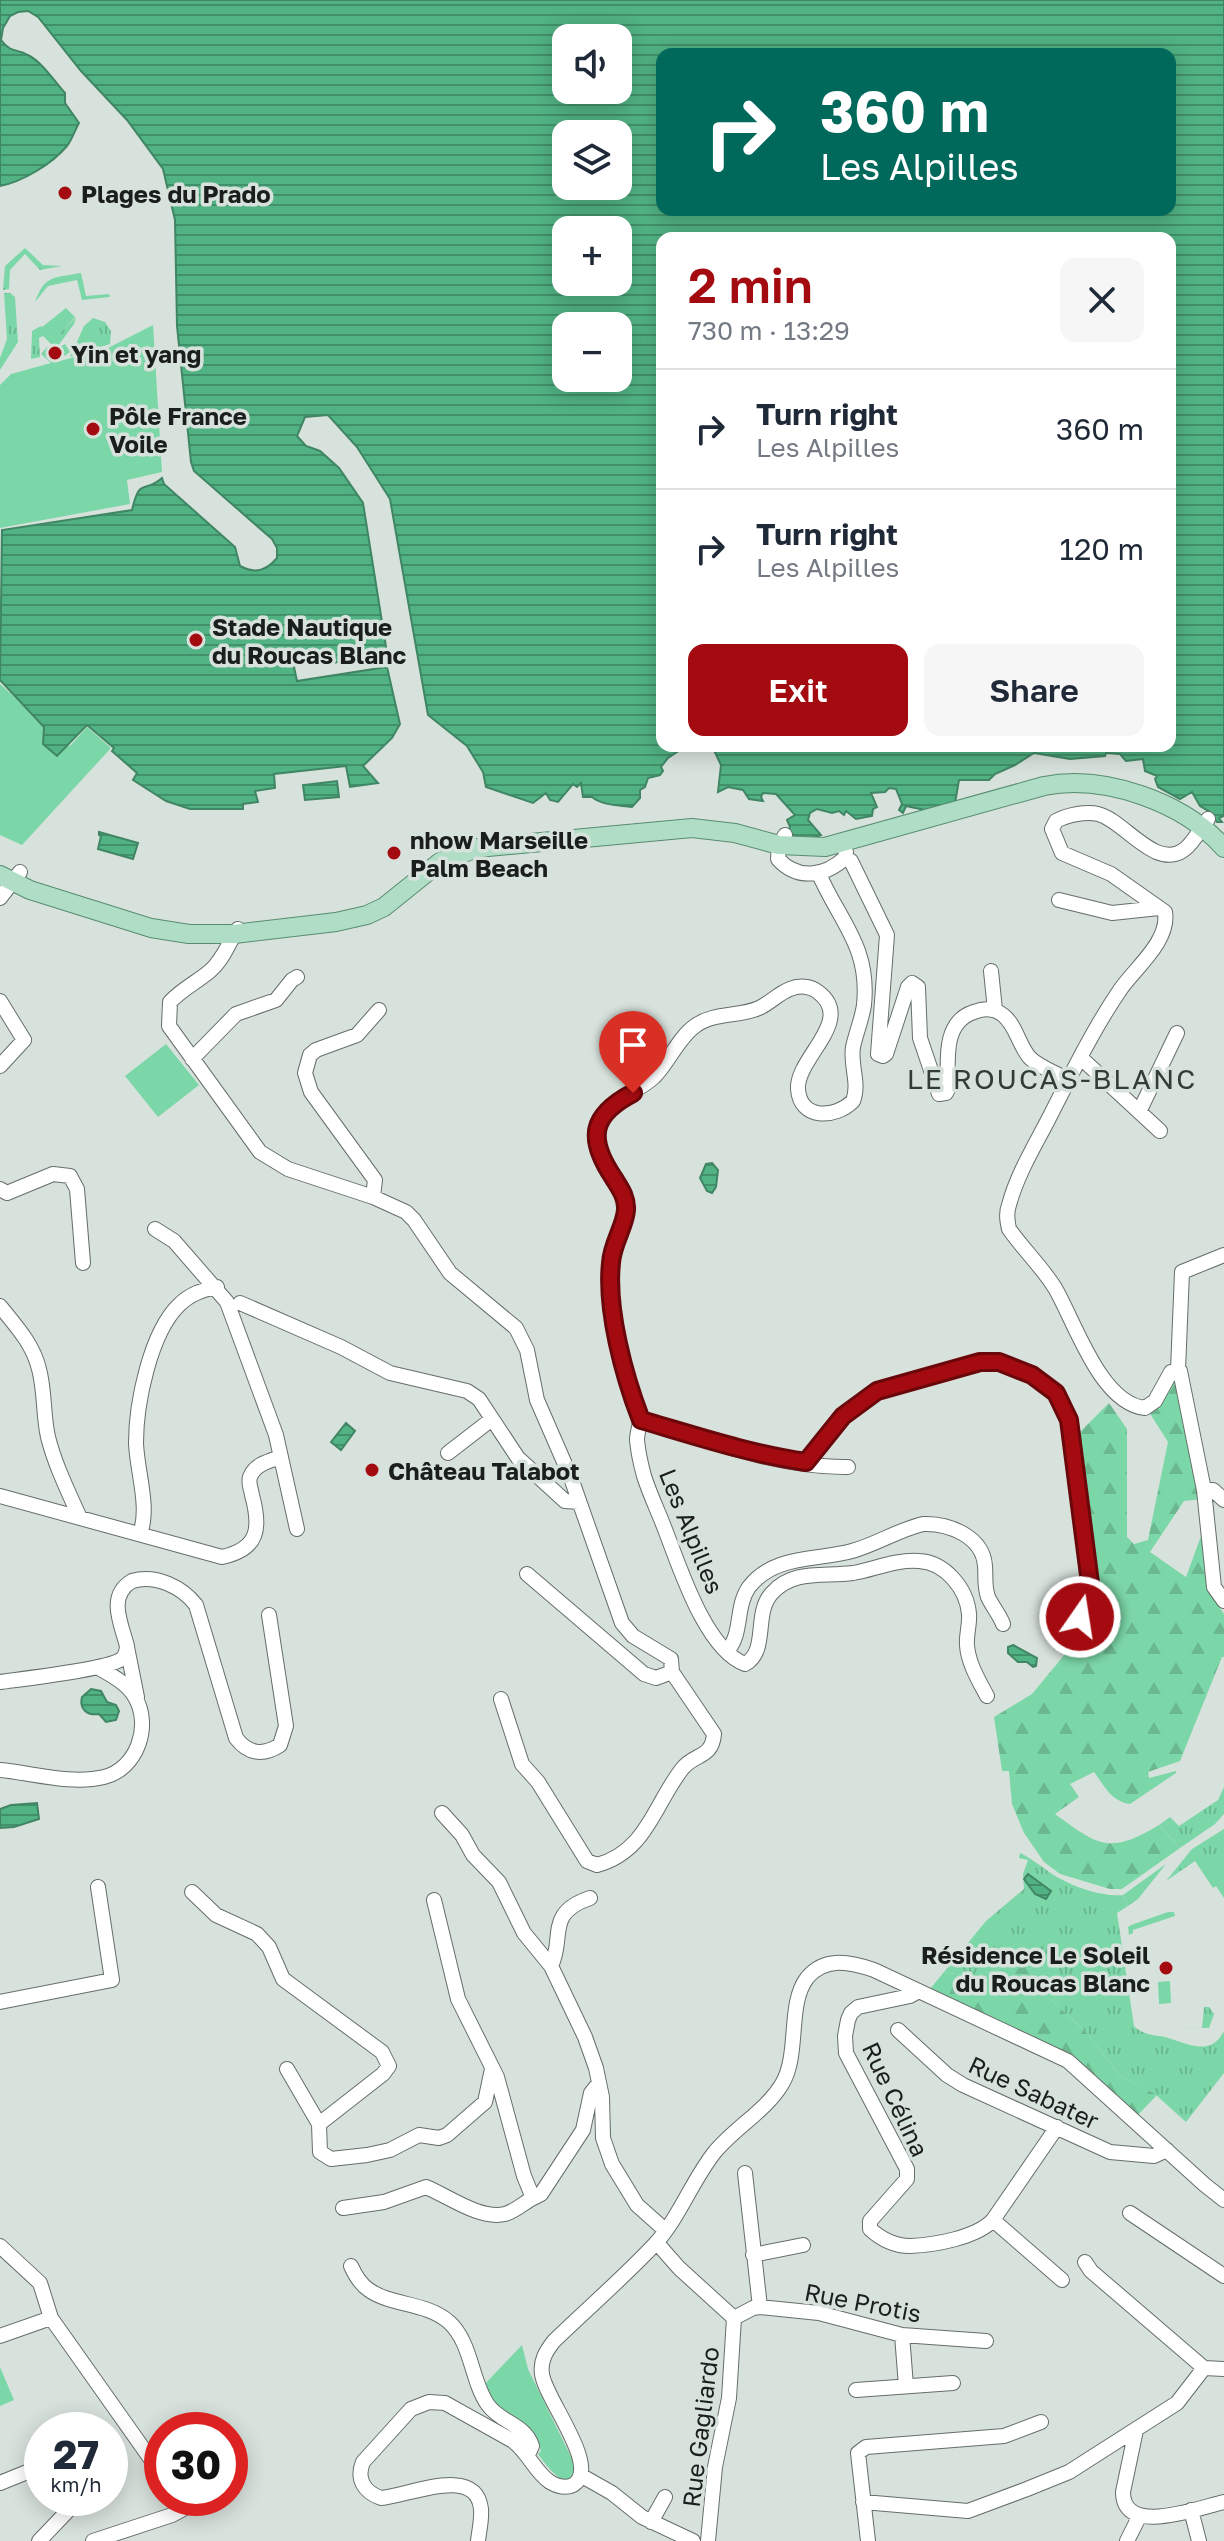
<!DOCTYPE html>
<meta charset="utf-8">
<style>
:root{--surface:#fff;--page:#f6f6f7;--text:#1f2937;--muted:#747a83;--line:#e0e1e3;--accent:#a30b11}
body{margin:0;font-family:"Golos Text",sans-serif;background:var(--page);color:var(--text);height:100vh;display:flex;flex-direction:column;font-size:30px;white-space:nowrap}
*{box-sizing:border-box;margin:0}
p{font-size:26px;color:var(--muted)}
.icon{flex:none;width:44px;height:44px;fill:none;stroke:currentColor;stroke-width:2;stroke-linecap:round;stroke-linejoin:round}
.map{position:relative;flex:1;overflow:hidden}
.sheet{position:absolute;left:656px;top:232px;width:520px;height:520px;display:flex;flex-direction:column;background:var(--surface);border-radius:16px;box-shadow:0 4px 20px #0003}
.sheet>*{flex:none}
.guide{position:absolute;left:656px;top:48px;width:520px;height:168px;border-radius:16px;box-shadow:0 4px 20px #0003;background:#00695c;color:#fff;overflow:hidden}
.controls{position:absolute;left:552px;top:24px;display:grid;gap:16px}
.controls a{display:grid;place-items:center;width:80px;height:80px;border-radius:16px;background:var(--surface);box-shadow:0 4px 20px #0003;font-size:40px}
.speed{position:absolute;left:24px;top:2412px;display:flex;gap:16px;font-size:40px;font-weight:700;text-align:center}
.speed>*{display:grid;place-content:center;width:104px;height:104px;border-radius:50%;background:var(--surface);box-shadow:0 4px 20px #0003;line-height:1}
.speed small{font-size:20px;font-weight:400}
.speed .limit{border:12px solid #d22;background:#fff;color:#111}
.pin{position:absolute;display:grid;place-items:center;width:68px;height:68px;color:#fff;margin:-82px -34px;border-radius:50% 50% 50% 0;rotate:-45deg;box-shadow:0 0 8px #0007}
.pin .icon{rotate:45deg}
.me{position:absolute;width:88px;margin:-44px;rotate:13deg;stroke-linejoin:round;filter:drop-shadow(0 0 6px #0008)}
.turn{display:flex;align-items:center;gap:28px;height:168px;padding:0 32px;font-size:36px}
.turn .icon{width:104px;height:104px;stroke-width:2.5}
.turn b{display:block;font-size:56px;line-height:68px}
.round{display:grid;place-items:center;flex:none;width:84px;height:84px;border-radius:16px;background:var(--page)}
.summary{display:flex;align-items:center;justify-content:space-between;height:136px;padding:0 32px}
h1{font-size:48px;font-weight:600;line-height:60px;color:var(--accent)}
.primary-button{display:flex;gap:16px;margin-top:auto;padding:16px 32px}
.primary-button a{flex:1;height:92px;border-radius:16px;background:var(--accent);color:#fff;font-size:32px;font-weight:600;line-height:92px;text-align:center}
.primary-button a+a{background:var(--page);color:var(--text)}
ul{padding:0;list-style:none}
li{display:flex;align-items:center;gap:24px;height:120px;padding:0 32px;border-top:2px solid var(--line)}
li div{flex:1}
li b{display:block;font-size:30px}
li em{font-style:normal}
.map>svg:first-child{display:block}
</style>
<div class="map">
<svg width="1224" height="2541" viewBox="0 0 1224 2541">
<defs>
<pattern id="grass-tufts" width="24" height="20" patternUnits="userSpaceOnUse" patternTransform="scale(2)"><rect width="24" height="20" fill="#7cd7a8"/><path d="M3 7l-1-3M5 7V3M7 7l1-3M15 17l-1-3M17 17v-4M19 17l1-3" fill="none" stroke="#6bb890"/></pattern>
<pattern id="forest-firs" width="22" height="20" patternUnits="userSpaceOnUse" patternTransform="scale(2)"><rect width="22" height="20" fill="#7cd7a8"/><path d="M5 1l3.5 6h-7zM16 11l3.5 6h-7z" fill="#6bb890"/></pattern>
<pattern id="water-rules" width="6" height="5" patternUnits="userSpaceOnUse" patternTransform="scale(2)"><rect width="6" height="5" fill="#51b283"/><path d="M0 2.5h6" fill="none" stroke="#42906a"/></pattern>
</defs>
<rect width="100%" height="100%" fill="#d8e2dc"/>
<path fill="url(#grass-tufts)" d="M25,248L43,265L62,266L40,270L25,254L10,270L9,289L3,290L5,266Z
M81,273L86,296L109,294L110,297L82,300L77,280L48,286L35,302C45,274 55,278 81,273Z
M4,293H10L15,297L18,342L0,370V358L7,339Z
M76,317L74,324L58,346L51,344L43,336L39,338L40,357L31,359L32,331L41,326L55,338Z
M93,318L105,322L111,331L110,344L70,357L84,326Z
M1224,1787V1814L1215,1824L1180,1848L1159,1825L1170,1817L1179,1826L1218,1800Z
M1224,1829V1898L1216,1886L1213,1888L1195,1861L1166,1881L1192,1849Z
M1020,1853C1035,1860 1046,1871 1059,1878C1076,1888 1104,1897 1123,1895L1128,1906L1117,1913L1134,2026C1143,2035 1154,2035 1165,2037C1187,2043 1210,2058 1224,2031V2073L1186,2122L1156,2095L1119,2075L1086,2032L1050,1999L1026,1960L973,1977L944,1972L986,1921L1024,1889L1023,1874L1028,1860L1019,1858Z
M1168,1912H1174L1175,1916L1133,1930V1933L1129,1935L1128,1927L1131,1925Z
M1170,1981L1171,2003L1159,2004L1158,1982Z
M1204,2007H1209L1214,2014L1209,2028L1166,2027L1202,2028Z"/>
<path fill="url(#forest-firs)" d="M1174,1379L1179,1380L1202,1499L1184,1501L1150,1552L1186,1577L1204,1528L1209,1581L1213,1597L1224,1614V1657H1222L1180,1761L1148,1772L1149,1778L1176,1771V1773L1130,1804C1111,1801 1105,1787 1094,1772L1070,1784L1079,1797L1055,1814C1099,1846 1109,1855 1159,1825L1180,1848L1122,1889H1110L1060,1874L1044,1862L1024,1833L1012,1804L1009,1771H1002L994,1717L1032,1694L1094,1619L1098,1609L1079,1433L1109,1403L1127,1429V1537L1134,1544L1148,1540L1168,1442L1149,1412Z
M1166,1864L1138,1899L1128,1906L1123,1895Z
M1026,1960L1051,1975L1050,1999L1086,2032L1119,2075L1157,2095L1137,2116L1063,2052L930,1989L944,1972L973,1977Z"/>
<path fill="#7cd7a8" d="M66,308L75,317L55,339L42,327Z
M153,325L162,472L127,480L130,504L0,528V385L11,374L51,363L41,354L47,347L56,349L65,344L70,352L56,362L108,348Z
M0,684L70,746L87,727L111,748L22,845L0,835Z
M166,1044L199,1085L158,1117L125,1076Z
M522,2345L528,2369L575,2465C570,2499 546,2465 538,2454L541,2451L537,2439L501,2413L483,2386Z
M0,2367L14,2400L0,2406Z"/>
<path fill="url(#water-rules)" stroke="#408664" stroke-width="2" fill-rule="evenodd" d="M0,0H1224V816L1219,818L1222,822H1217L1210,812L1200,806L1192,792L1180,799L1158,787L1155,779L1157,776L1145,771L1143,759L1126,761L1120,754L1106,753L1105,756L1070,759L1034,753L1015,765L995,774L989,780H959L955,803L934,812L906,806L903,813L899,810L902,804L896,789L889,788L885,792L871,793L877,807L873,809L872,816L856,819L846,811L844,815L839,811L832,813L817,809L810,813L808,820L821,835L808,840L787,834L790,827L787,820L795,815L776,794L763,793L761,797L763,801L749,799L743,790L728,787L718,792L721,765L712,746H1170V238H662V746H686L668,758L661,767L663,771L660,775L648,778L645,787L640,790V798L632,807C619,805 603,806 592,797H583L581,783L577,787L573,784L558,802L550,800L546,793L533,803L486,787L483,772L467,746L428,715L390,499L357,447L328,415L305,417L297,436L306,446L320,451L339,468L363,503L387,653L333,663L301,662L294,667L297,681L387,667L400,724L392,738L363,766L378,783L350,787L346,766L274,774L275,788L255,791L258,802L243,804V809H190L166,801L133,780L137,773L112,751L114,748L87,725L57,756L43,744L44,727L0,680L2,530L132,510C140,476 144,494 162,478L164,484L235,547L240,566C255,574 266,571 277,558V548L272,539L194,471L191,462L177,326L175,220L163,169L127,120L81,71L38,17L28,11L18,12L10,16L3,28L1,40C12,54 16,48 28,55C42,62 54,81 65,93V103L79,123C75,130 72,140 67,146C52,164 22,182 0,186ZM566,38H618V90H566ZM662,54H1170V210H662ZM566,134H618V186H566ZM566,230H618V282H566ZM566,326H618V378H566Z
M337,781L339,797L305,800L303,785Z
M99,832L138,843L133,859L98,849L101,836L99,835Z
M712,1163L718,1170L716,1187L712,1193L707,1191L700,1178L706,1164Z
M346,1423L355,1431L341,1450L331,1442Z
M1013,1645L1037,1658L1036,1666L1033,1667L1027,1662H1018L1008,1653V1647Z
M91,1689L101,1691L107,1702L116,1705L119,1711L116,1720L106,1722L99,1714C87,1716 79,1709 82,1697Z
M37,1803L39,1819L14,1827L0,1828V1809L11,1805Z
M1028,1874L1051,1891L1046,1899L1035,1894L1024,1879Z"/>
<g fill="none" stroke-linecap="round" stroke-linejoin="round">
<defs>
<path id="minor" d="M1208,819C1201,828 1194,842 1185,849C1156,872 1124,820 1098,814C1086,811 1067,815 1056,821L1052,829L1062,853L1111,874L1165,912C1170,941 1135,968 1120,990C1092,1031 1070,1077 1048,1120C1034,1147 1017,1175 1009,1205C1006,1213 1007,1220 1009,1229C1023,1249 1042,1267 1055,1288C1075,1322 1100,1403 1145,1408L1155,1401L1171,1372L1180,1371L1204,1490L1214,1587L1224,1601
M785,835L779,845L778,859C798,881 825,876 845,858L846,852
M845,858L851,861L887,935L878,1054L883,1056L886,1054L908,987L912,983L918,987L920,1038L939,1094L946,1093L948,1089C948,1062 942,1022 974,1012C984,1008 994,1008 1003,1015C1016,1025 1019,1046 1030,1058C1040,1068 1057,1073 1068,1080
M819,874C840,922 870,947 864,1005C862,1019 856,1033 853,1047C850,1066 860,1083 853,1101C835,1119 800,1120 798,1089C796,1058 856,1020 818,992C811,986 799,985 790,989C779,993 770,1003 759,1008C739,1017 714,1012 695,1026C678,1038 669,1062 654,1077C640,1090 622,1095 609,1108C570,1143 624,1175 626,1205C627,1216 621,1224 618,1234C612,1249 609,1265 610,1281C613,1315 618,1350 627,1382C630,1394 637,1405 640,1417C641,1424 637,1432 637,1440C638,1451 641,1465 644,1476C650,1495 659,1513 666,1532C680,1568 706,1650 745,1664C769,1651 753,1613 772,1593C793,1569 824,1577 853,1573C875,1569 897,1559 919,1561C945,1562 967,1589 969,1614C970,1625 966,1635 967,1645C968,1663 979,1681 987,1696
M0,898L20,872
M1059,900L1112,913L1159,908
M238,929C228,943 224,959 210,971C197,982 182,989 170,1002L169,1026L260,1152L288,1169L373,1197L406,1212L414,1220L450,1273L516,1328L527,1350L537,1400L571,1478L622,1623L633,1636L671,1659L672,1672L714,1734C712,1759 694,1753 682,1769C654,1805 646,1852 597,1865L587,1861L538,1782L522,1764L501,1699
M991,971L995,1010
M0,1001L24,1040L0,1066
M1081,1058L1160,1131
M192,1059L236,1014L276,1000L292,980L297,977
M1140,1110L1177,1033
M0,1189L7,1193L53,1174L70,1176L77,1189L83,1263
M373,1197L375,1180L311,1092L305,1073L310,1055L316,1050L357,1035L379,1010
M155,1229L174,1241L227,1302L276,1435L297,1529
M240,1303L341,1347L390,1373L467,1391L479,1399L518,1458L565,1501L579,1502
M0,1306C16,1326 33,1344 39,1369C45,1391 43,1415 48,1437C55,1465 68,1491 80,1518
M1178,1370L1182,1272L1224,1255
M641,1420C706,1440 780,1468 848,1467
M448,1453L492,1419
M806,1462L843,1416L877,1391L980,1362H999L1032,1375L1056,1393L1069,1420L1090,1583C1086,1602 1085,1617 1066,1625L1060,1623L1055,1615L1056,1609
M1204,1490H1213L1224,1500
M0,1496L222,1557C259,1549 261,1528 252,1495C251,1488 248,1484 250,1477C255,1464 269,1461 281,1457
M140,1534C150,1507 137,1472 136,1443C136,1404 150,1333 179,1305C190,1294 202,1290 217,1287
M527,1574L644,1674L656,1678L672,1672
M127,1647L137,1697
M727,1651C743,1634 735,1607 749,1587C775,1554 816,1561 852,1551C877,1544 898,1530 923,1524C948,1523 983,1536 985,1566C986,1576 984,1586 988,1597C992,1606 999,1614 1003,1624
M0,1682C21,1679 112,1669 123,1658C127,1653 126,1652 127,1646C121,1623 107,1596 132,1581C156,1574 182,1587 196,1605L236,1738C248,1754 263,1756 280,1745L286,1726L269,1615
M0,1770C33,1773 71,1785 104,1777C137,1769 152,1726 135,1697C127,1683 111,1675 97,1667
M442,1813L462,1835L473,1855L499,1882L524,1933L551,1966L585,2037L596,2068L602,2097L603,2138L612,2164L637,2205L665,2230
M192,1892L216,1915L257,1934L269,1947L283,1979L382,2052L389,2066L383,2074L319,2124
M434,1900L458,1999L497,2077L524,2176L533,2198L541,2194L583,2130L591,2093L599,2083
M551,1966C565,1938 545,1913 590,1898
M919,1991L910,1996L858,2007L851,2013L848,2020L845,2036L846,2053L907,2169V2179L870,2221V2229C881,2239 895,2246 910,2246C934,2245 976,2238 993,2220L1057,2127
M0,2002L112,1980L98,1887
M898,2030L947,2075L963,2085L1110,2152L1154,2156L1167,2150
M287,2069L319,2124L320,2152L331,2159L367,2155L390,2150L419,2135L439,2138L447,2135L485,2102L492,2069
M745,2173L760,2307
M343,2208L384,2202L426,2187C448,2196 480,2220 505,2214C514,2212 525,2202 533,2198
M1130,2213L1224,2276
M993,2220L1062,2280
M657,2243L679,2268L734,2318
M0,2246L40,2283L51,2318L162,2475
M753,2255L803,2245
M1085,2262L1091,2271L1204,2368
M351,2266C355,2275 360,2284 369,2290C392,2306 426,2302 449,2322C472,2343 471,2381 488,2405C501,2423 525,2424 532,2446L528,2455
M734,2318L753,2308L760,2307L819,2313L902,2335L986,2341
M902,2335L906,2386
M0,2336L51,2318
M1204,2368L1224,2369
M856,2390L953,2383
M1136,2430L1123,2492C1123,2537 1198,2508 1224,2502
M582,2476L612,2493L642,2517L693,2541
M0,2483L42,2466
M863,2502L968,2511L1027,2489L1069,2472L1177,2403L1204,2368
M1191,2510L1199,2541
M651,2522L665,2497
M39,2541L80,2498
M93,2541L172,2515L203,2498
M478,2541C479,2531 482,2520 481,2509C476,2464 408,2496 381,2498C364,2492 356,2479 363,2462L411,2409L429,2402L445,2403L513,2441C528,2452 535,2472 550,2482C557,2486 565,2489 573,2485C602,2468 545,2399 542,2374C540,2361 546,2351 554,2341C587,2309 623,2278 655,2244C679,2218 692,2181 714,2153C734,2128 766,2111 782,2084C800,2054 787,2004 807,1978C825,1956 851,1962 874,1970L1068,2061L1205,2185L1224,2200
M708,2541L715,2467L729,2398L734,2318
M868,2541L858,2453L866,2447L1004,2436L1041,2422
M1127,2541L1139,2517"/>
<path id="major" d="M0,875L30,890L151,928L189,934H234L336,922L367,915L384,907L440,862L477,848L692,828L735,833L779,845L825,847L1044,786C1104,774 1184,802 1224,848"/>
</defs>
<use href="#minor" stroke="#656e69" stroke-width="16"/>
<use href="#major" stroke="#588c70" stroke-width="20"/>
<use href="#minor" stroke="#fff" stroke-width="14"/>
<use href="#major" stroke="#afddc5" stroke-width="18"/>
</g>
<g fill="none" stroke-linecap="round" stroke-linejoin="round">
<defs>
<path id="route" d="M633,1093C591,1115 587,1138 613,1177C619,1187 627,1197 626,1210C625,1226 612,1244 611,1263C606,1310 624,1376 641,1420C696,1436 750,1454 806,1462L843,1416L877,1391L980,1362H999L1032,1375L1056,1393L1069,1420L1090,1583L1080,1617"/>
</defs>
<use href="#route" stroke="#6a070b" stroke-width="20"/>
<use href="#route" stroke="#a30b11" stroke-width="14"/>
</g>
<g fill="#a30b11" stroke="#d8e2dc" stroke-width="3">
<circle cx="65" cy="193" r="8"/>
<circle cx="55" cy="353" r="8"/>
<circle cx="93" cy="429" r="8"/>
<circle cx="196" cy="640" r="8"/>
<circle cx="394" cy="853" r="8"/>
<circle cx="372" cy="1470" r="8"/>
<circle cx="1166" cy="1968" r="8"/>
</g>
<g text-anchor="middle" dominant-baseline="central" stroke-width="7" stroke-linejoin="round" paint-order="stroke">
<g font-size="24" font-weight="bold" fill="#1a1e1c" stroke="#d8e2dc" text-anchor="start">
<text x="81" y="193">Plages du Prado</text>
<text x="71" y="353">Yin et yang</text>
<text x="109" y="415">Pôle France<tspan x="109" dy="28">Voile</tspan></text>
<text x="212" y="626">Stade Nautique<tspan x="212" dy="28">du Roucas Blanc</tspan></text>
<text x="410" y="839">nhow Marseille<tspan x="410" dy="28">Palm Beach</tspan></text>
<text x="388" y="1470">Château Talabot</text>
<text x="1150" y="1954" text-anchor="end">Résidence Le Soleil<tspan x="1150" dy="28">du Roucas Blanc</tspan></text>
</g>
<g font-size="24" fill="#1a1e1c" stroke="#d8e2dc">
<text transform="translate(692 1531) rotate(68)">Les Alpilles</text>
<text transform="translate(1034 2092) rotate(25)">Rue Sabater</text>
<text transform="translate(896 2099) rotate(65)">Rue Célina</text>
<text transform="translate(863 2302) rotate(11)">Rue Protis</text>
<text transform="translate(700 2427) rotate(-83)">Rue Gagliardo</text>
</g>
<g font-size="28" letter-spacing="2" fill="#343c37" stroke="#d8e2dc">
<text x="1052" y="1078">LE ROUCAS-BLANC</text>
</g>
</g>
</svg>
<div class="controls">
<a><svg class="icon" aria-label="sound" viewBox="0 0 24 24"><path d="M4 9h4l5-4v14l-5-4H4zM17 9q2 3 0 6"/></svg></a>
<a><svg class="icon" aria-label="layers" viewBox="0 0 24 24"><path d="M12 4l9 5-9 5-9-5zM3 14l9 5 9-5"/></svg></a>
<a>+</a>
<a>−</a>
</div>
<div class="speed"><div>27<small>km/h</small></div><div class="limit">30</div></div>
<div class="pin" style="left:633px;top:1093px;background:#d93025"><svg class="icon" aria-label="arrive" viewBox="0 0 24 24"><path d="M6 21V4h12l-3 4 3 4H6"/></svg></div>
<svg class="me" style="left:1080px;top:1617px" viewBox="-20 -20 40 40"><circle r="17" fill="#a30b11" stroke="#fff" stroke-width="3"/><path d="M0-11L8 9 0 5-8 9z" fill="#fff"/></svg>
<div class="guide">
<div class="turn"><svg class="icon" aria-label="right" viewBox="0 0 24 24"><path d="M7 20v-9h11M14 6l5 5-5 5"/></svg><div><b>360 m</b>Les Alpilles</div></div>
</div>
<section class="sheet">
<div class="summary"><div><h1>2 min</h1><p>730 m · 13:29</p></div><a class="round"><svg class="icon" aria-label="close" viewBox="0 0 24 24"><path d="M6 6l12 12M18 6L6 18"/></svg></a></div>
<ul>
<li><svg class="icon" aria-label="right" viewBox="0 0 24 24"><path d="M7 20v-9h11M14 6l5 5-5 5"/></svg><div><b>Turn right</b><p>Les Alpilles</p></div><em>360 m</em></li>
<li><svg class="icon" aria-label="right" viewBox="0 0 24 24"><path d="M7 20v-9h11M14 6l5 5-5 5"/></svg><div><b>Turn right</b><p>Les Alpilles</p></div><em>120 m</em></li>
</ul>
<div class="primary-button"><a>Exit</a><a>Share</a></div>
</section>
</div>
